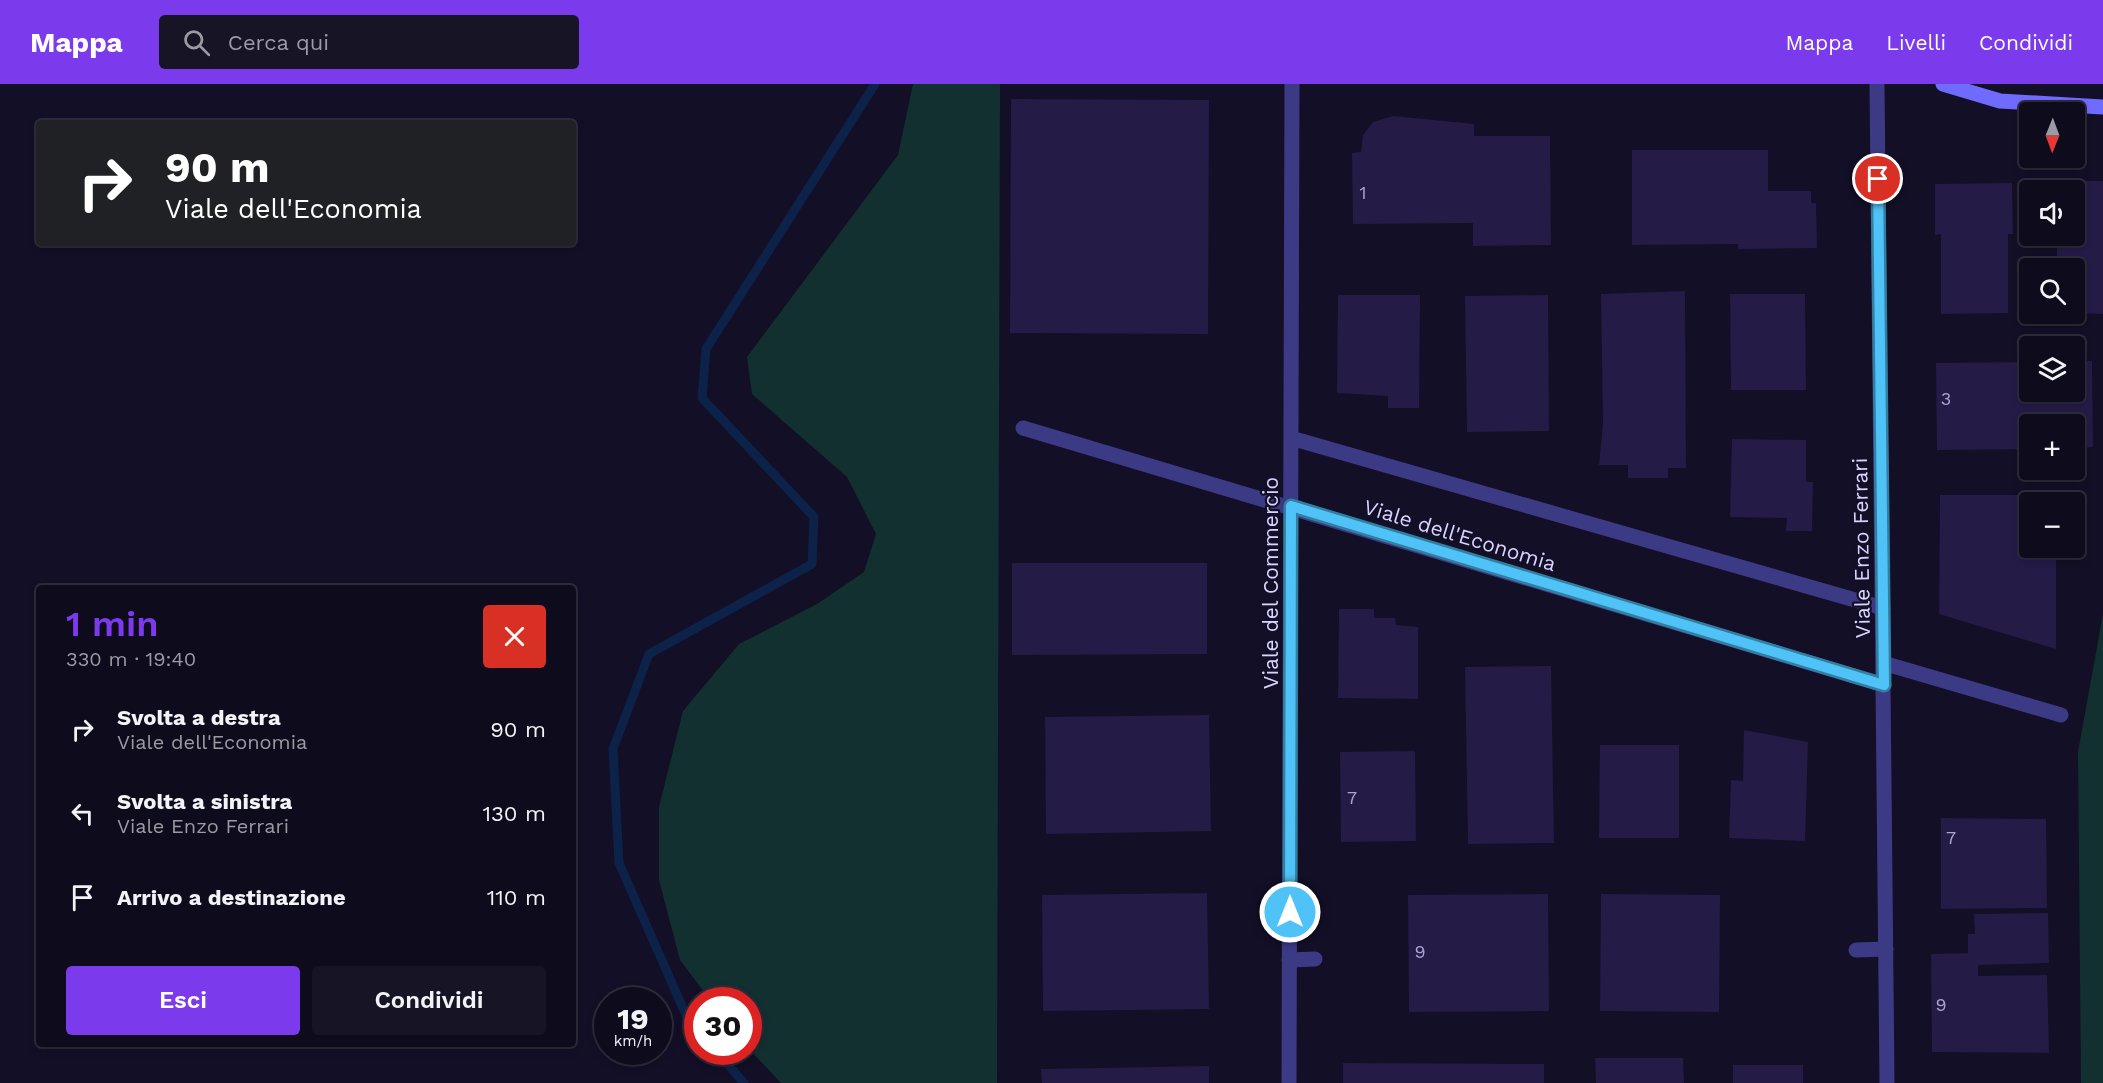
<!DOCTYPE html>
<html lang="it">
<meta charset="utf-8">
<style>
:root{--surface:#0e0b1c;--page:#171425;--text:#f1f3f6;--muted:#9b9ba3;--line:#2e2b3b;--accent:#7c3aed}
body{margin:0;font-family:"Work Sans",sans-serif;background:var(--page);color:var(--text);height:100vh;display:flex;flex-direction:column;font-size:22px;white-space:nowrap}
*{box-sizing:border-box;margin:0}
p{font-size:20px;color:var(--muted)}
.icon{flex:none;width:33px;height:33px;fill:none;stroke:currentColor;stroke-width:2;stroke-linecap:round;stroke-linejoin:round}
.map{position:relative;flex:1;overflow:hidden}
.side{position:absolute;left:36px;top:501px;width:540px;height:462px;display:flex;flex-direction:column;background:var(--surface);border-radius:6px;box-shadow:0 3px 9px #0003,0 0 0 2px var(--line)}
.side>*{flex:none}
.top-card{position:absolute;left:36px;top:36px;width:540px;height:126px;border-radius:6px;box-shadow:0 3px 9px #0003,0 0 0 2px var(--line);background:#202124;color:#fff;overflow:hidden}
.needle{width:39px;rotate:181deg}
.fabs{position:absolute;left:2019px;top:18px;display:grid;gap:12px}
.fabs a{display:grid;place-items:center;width:66px;height:66px;border-radius:6px;background:var(--surface);box-shadow:0 3px 9px #0003,0 0 0 2px var(--line);font-size:30px}
.speed{position:absolute;left:594px;top:903px;display:flex;gap:12px;font-size:30px;font-weight:700;text-align:center}
.speed>*{display:grid;place-content:center;width:78px;height:78px;border-radius:50%;background:var(--surface);box-shadow:0 3px 9px #0003,0 0 0 2px var(--line);line-height:1}
.speed small{font-size:15px;font-weight:400}
.speed .limit{border:9px solid #d22;background:#fff;color:#111}
.pin{position:absolute;display:grid;place-items:center;width:51px;height:51px;color:#fff;margin:-26px;border:3px solid #fff;border-radius:50%;box-shadow:0 2px 6px #0007}
.me{position:absolute;width:66px;margin:-33px;rotate:0deg;stroke-linejoin:round;filter:drop-shadow(0 0 4px #0008)}
.turn{display:flex;align-items:center;gap:21px;height:126px;padding:0 30px;font-size:27px}
.turn .icon{width:78px;height:78px;stroke-width:2.5}
.turn b{display:block;font-size:42px;line-height:51px}
.round{display:grid;place-items:center;flex:none;width:63px;height:63px;border-radius:6px;background:var(--page)}
.overview{display:flex;align-items:center;justify-content:space-between;height:102px;padding:0 30px}
h1{font-size:36px;font-weight:600;line-height:45px;color:var(--accent)}
.cta{display:flex;gap:12px;margin-top:auto;padding:12px 30px}
.cta a{flex:1;height:69px;border-radius:6px;background:var(--accent);color:#fff;font-size:24px;font-weight:600;line-height:69px;text-align:center}
.cta a+a{background:var(--page);color:var(--text)}
ul{padding:0;list-style:none}
li{display:flex;align-items:center;gap:18px;height:84px;padding:0 30px}
li div{flex:1}
li b{display:block;font-size:22px}
li em{font-style:normal}
header{display:flex;align-items:center;gap:36px;box-sizing:border-box;height:84px;padding:0 30px;background:var(--accent);color:#fff}
header strong{font-size:28px}
nav{display:flex;gap:33px;margin-inline-start:auto;font-size:21px}
.search{width:420px;height:54px;background:var(--page);display:flex;align-items:center;gap:15px;box-sizing:border-box;padding:0 21px;border-radius:6px;color:var(--muted);font-size:22px}
.map>svg:first-child{display:block}
</style>
<header>
<strong>Mappa</strong>
<div class="search"><svg class="icon" aria-label="search" viewBox="0 0 24 24"><circle cx="10" cy="10" r="6"/><path d="M15 15l6 6"/></svg>Cerca qui</div>
<nav><a>Mappa</a><a>Livelli</a><a>Condividi</a></nav>
</header>
<div class="map">
<svg width="2103" height="999" viewBox="0 0 2103 999">
<rect width="100%" height="100%" fill="#130f26"/>
<path fill="#12302f" d="M913,0H1000L997,999H781L749,965L748,916H710L680,876L659,796V723L683,627L739,560L817,520L864,488L876,450L847,393L752,310L747,273L898,71Z
M2103,530V999H2081L2078,668Z"/>
<g fill="none" stroke-linecap="round" stroke-linejoin="round">
<path stroke="#0c2248" stroke-width="9" d="M698,945L686,931L619,779L613,665L649,570L812,480L814,433L702,314L706,265L875,0
M717,968L744,999"/>
</g>
<path fill="#241b47" d="M1011,15L1209,16L1208,250L1010,249Z
M1393,32L1474,40V52H1550L1551,161L1473,162V139L1353,140L1352,69L1361,68L1363,51L1373,38Z
M1632,66H1768V107H1811V119H1816L1817,164L1738,165V160L1632,161Z
M2057,97H2103V230L2074,229V184H2057V152H2074V106H2057Z
M2012,99L2013,150H2008V229L1941,230V150L1935,151V100Z
M1685,207L1686,384H1668V394H1628V381H1599L1603,339L1601,210Z
M1730,210H1805L1806,306H1731Z
M1338,211H1420L1419,324H1388V312L1337,309Z
M1548,211L1549,347L1467,348L1465,212Z
M2074,277H2092L2093,363L2074,364V340H2030V365L1937,366L1936,279L2030,278V308H2074Z
M1732,355L1806,356V398H1813L1812,447H1786L1787,434L1730,433Z
M1940,411H2057L2056,418H2030V464H2056V565L1939,530Z
M1012,479H1207V570L1012,571Z
M1339,525H1374V534H1395L1396,541L1418,543V615L1338,614Z
M1551,582L1554,759L1468,760L1465,583Z
M1209,631L1211,747L1046,750L1045,633Z
M1744,646L1808,658L1805,757L1729,754L1731,696L1743,697Z
M1600,661H1679V754H1599Z
M1415,667L1416,757L1341,758L1340,668Z
M1941,734L2046,735L2047,824L1941,825Z
M1207,809L1209,925L1043,927L1042,811Z
M1548,810L1549,927L1409,928L1408,811Z
M1601,810L1720,811L1719,928L1600,927Z
M2048,829L2049,879L1978,881V892L2047,891L2049,969L1932,968L1931,870L1968,869V850H1975L1974,830Z
M1595,974H1683L1684,999H1596Z
M1343,979L1544,980V999H1343Z
M1733,981H1803V999H1733Z
M1209,982V999H1042L1041,985Z"/>
<g fill="none" stroke-linecap="round" stroke-linejoin="round">
<path stroke="#3d3a85" stroke-width="15" d="M1856,866L1886,865
M1289,876L1315,875"/>
<path stroke="#3d3a85" stroke-width="15" d="M1877,0L1887,999
M1023,344L1884,601
M1291,354L1883,524
M1883,579L2061,631
M1289,999L1292,0"/>
<path stroke="#6f6bff" stroke-width="15" d="M1943,0L2000,17L2103,23"/>
</g>
<g fill="none" stroke-linecap="round" stroke-linejoin="round">
<defs>
<path id="route" d="M1290,828L1291,422L1884,601L1878,95"/>
</defs>
<use href="#route" stroke="#337fa1" stroke-width="15"/>
<use href="#route" stroke="#4fc3f7" stroke-width="10"/>
</g>
<g text-anchor="middle" dominant-baseline="central" stroke-width="4.5" stroke-linejoin="round" paint-order="stroke">
<g font-size="18" fill="#aca6d1">
<text x="1363" y="108">1</text>
<text x="1946" y="314">3</text>
<text x="1352" y="713">7</text>
<text x="1951" y="753">7</text>
<text x="1420" y="867">9</text>
<text x="1941" y="920">9</text>
</g>
<g font-size="21" fill="#d9d4ff" stroke="#130f26">
<text transform="translate(1460 451) rotate(17)">Viale dell'Economia</text>
<text transform="translate(1861 464) rotate(-91)">Viale Enzo Ferrari</text>
<text transform="translate(1270 499) rotate(-90)">Viale del Commercio</text>
</g>
</g>
</svg>
<div class="fabs">
<a><svg class="needle" viewBox="-14 -14 28 28"><path d="M0-13l5 13h-10z" fill="#e53935"/><path d="M0 13l5-13h-10z" fill="#9b9ba3"/></svg></a>
<a><svg class="icon" aria-label="sound" viewBox="0 0 24 24"><path d="M4 9h4l5-4v14l-5-4H4zM17 9q2 3 0 6"/></svg></a>
<a><svg class="icon" aria-label="search" viewBox="0 0 24 24"><circle cx="10" cy="10" r="6"/><path d="M15 15l6 6"/></svg></a>
<a><svg class="icon" aria-label="layers" viewBox="0 0 24 24"><path d="M12 4l9 5-9 5-9-5zM3 14l9 5 9-5"/></svg></a>
<a>+</a>
<a>−</a>
</div>
<div class="speed"><div>19<small>km/h</small></div><div class="limit">30</div></div>
<div class="pin" style="left:1878px;top:95px;background:#d93025"><svg class="icon" aria-label="arrive" viewBox="0 0 24 24"><path d="M6 21V4h12l-3 4 3 4H6"/></svg></div>
<svg class="me" style="left:1290px;top:828px" viewBox="-20 -20 40 40"><circle r="17" fill="#4fc3f7" stroke="#fff" stroke-width="3"/><path d="M0-11L8 9 0 5-8 9z" fill="#fff"/></svg>
<div class="top-card">
<div class="turn"><svg class="icon" aria-label="right" viewBox="0 0 24 24"><path d="M7 20v-9h11M14 6l5 5-5 5"/></svg><div><b>90 m</b>Viale dell'Economia</div></div>
</div>
<section class="side">
<div class="overview"><div><h1>1 min</h1><p>330 m · 19:40</p></div><a class="round" style="background:#d93025;color:#fff"><svg class="icon" aria-label="close" viewBox="0 0 24 24"><path d="M6 6l12 12M18 6L6 18"/></svg></a></div>
<ul>
<li><svg class="icon" aria-label="right" viewBox="0 0 24 24"><path d="M7 20v-9h11M14 6l5 5-5 5"/></svg><div><b>Svolta a destra</b><p>Viale dell'Economia</p></div><em>90 m</em></li>
<li><svg class="icon" aria-label="left" viewBox="0 0 24 24"><path d="M17 20v-9H6M10 6l-5 5 5 5"/></svg><div><b>Svolta a sinistra</b><p>Viale Enzo Ferrari</p></div><em>130 m</em></li>
<li><svg class="icon" aria-label="arrive" viewBox="0 0 24 24"><path d="M6 21V4h12l-3 4 3 4H6"/></svg><div><b>Arrivo a destinazione</b></div><em>110 m</em></li>
</ul>
<div class="cta"><a>Esci</a><a>Condividi</a></div>
</section>
</div>
